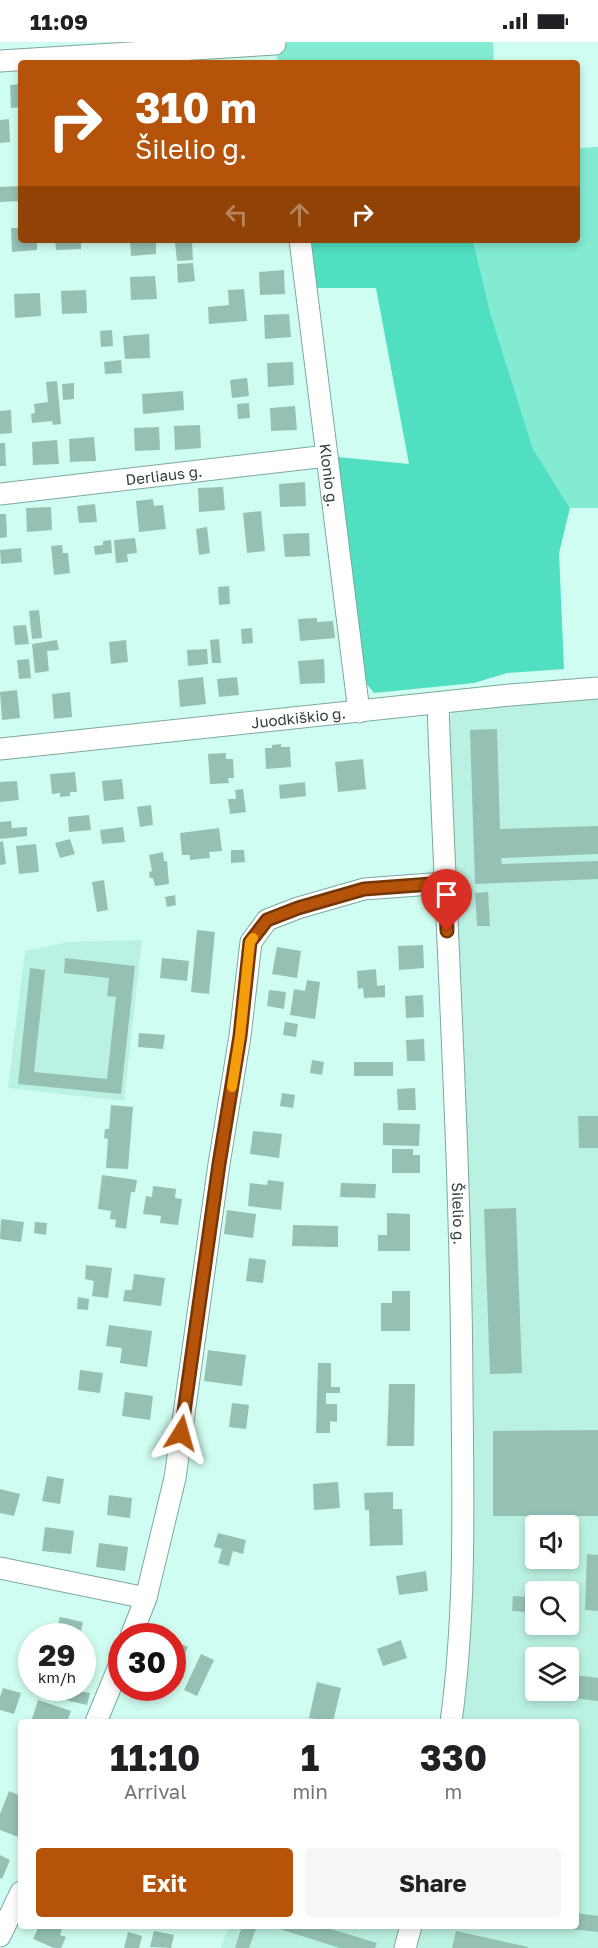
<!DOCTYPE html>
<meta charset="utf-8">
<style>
:root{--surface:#fff;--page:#f6f6f6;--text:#202124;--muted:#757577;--accent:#b45309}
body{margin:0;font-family:"Golos Text",sans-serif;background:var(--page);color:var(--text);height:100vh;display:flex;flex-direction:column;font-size:22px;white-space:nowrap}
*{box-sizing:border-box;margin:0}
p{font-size:20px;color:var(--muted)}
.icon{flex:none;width:33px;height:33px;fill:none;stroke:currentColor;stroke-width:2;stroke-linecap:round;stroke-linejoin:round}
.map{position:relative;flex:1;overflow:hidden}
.details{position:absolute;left:18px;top:1677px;width:561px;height:210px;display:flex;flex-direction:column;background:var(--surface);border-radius:6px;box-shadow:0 3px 9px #0003}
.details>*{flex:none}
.guide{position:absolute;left:18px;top:18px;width:562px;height:183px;border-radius:6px;box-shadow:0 3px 9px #0003;background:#b45309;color:#fff;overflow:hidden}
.fabs{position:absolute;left:525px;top:1473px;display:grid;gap:12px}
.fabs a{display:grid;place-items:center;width:54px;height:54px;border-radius:6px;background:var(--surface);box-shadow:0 3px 9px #0003;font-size:30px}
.speed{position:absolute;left:18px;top:1581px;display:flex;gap:12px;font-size:30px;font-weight:700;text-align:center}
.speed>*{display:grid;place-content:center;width:78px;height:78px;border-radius:50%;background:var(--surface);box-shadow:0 3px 9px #0003;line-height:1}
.speed small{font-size:15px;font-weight:400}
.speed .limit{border:9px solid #d22;background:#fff;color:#111}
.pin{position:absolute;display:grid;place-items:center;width:51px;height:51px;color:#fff;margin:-62px -26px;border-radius:50% 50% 50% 0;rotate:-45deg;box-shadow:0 0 6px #0007}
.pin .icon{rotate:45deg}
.me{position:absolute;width:66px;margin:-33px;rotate:8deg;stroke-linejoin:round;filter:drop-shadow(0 0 4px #0008)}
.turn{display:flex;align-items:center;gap:21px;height:126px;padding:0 18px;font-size:27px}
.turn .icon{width:78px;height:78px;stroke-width:2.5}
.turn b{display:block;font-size:42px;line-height:51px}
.lanes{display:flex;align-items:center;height:57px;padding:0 18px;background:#0003;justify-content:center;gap:30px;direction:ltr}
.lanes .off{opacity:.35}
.eta{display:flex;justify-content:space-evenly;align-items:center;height:102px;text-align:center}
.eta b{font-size:36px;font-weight:700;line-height:42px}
.button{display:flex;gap:12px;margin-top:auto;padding:12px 18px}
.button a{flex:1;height:69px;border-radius:6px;background:var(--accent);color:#fff;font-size:24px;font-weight:700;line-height:69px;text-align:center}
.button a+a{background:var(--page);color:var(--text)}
.status{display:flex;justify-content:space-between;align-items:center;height:42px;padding:0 30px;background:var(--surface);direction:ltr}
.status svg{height:16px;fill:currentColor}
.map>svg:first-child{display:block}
</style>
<div class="status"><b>11:09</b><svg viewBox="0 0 49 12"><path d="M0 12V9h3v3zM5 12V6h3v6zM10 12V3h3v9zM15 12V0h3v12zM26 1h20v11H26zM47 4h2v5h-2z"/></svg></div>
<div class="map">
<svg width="598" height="1906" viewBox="0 0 598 1906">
<rect width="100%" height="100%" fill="#d0fdf1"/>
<path fill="#bbf1e2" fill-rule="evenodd" d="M598,653V1906H221L229,1884H576V1680H451L461,1623L446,688L454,665ZM536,1484H568V1516H536ZM536,1550H568V1582H536ZM536,1616H568V1648H536Z
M142,898L124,1059L8,1046L25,909L69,900Z"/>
<path fill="#82ebd2" d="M275,0H493L494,21H278Z
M598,105V466H570L533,407L490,270L473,198H578V106Z"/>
<path fill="#50dfc1" d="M300,198H473L490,270L533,407L570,466L559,511L564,627L507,631L474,641L374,651L362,636L327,414L409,422L376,246H306Z"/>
<path fill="#95c1b5" d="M21,42V65L11,66L10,43Z
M9,77L10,100L0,101V78Z
M21,144V159L0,160V145Z
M11,186H21V198H37V208L12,210Z
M55,198H81V207L56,208Z
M130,198H156V212L131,214Z
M192,199L193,218L177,219L175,201Z
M193,221L195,239L178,241L177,222Z
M284,228L285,252L260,253L259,230Z
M155,234L157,257L131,258L130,235Z
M244,247L247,279L209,282L208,265L229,263L228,248Z
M86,248L87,271L62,272L61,249Z
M40,251L41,274L15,276L14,252Z
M289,272L291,295L265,297L264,273Z
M112,288L113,304L101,305L100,289Z
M149,292L150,316L125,317L123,294Z
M121,318L122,331L105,332L104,320Z
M293,320L294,343L268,345L267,321Z
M247,336L249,354L232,356L230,338Z
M57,339L61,382L53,383L52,379L32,381L31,372L35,371L34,362L48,360L46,340Z
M74,341V357L63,358L62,342Z
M183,349L184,368L143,372L142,352Z
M249,361L250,376L238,377L237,362Z
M295,364L297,388L271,389L270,366Z
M11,368L12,391L0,392V369Z
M200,383L201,406L175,408L174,384Z
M159,385L160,408L135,409L134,386Z
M94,395L96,419L70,420L69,397Z
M57,398L59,422L33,423L32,400Z
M0,401H5L6,424H0Z
M305,440L306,464L280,465L279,442Z
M223,445L225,468L199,470L198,446Z
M153,457L154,464L163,463L166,487L139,490L136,459Z
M95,462L97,480L79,481L77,464Z
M51,465L52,488L27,490L26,466Z
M261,469L265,509L247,511L243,471Z
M0,472H6L7,495L0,496Z
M207,485L210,511L199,513L196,487Z
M309,491L310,514L285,515L283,492Z
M135,496L137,511L127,512L128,520L116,521L114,498Z
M111,498L112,511L95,513L94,504L103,503V499Z
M62,503L63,511H68L70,531L54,533L51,504Z
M21,506L22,520L1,522L0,508Z
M229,544L230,562L219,563L218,545Z
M39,568L42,596L32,597L29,569Z
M317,576V580L333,579L335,596L300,599L298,577Z
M26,583L29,602L15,603L13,584Z
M252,586L253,601L242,602L241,587Z
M219,597L221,621H212L210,598Z
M57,598L59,608L47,609L49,629L35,631L32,602Z
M126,598L128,620L111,622L109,600Z
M207,607L208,622L188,624L187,608Z
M29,617L31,636L19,637L17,618Z
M324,617L325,641L300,642L298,619Z
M203,635L206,662L180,665L178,638Z
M237,635L239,653L219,655L217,637Z
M17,648L20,676L2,678L0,650Z
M70,650L72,675L54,677L52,652Z
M497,687L500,787L598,784V812L501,816L502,822L598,819V837L475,842L470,688Z
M281,702V705H290L291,725L266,727L265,706H272V703Z
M226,711V717H233L234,736H228L229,741L210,742L208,712Z
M363,717L366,747L338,750L335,720Z
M75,730L77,750H70V754L60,755V751L52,752L50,732Z
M122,737L124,757L104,759L102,739Z
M17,739L19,758L0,760V740Z
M305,740L306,754L280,757L279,743Z
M243,747L246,770L230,772L228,757H236L235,748Z
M151,763L153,783L140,785L137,765Z
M89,773L91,788L69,790L68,775Z
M11,779L12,786L27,785V794L0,797V780Z
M123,785L125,800L102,802L100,788Z
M219,786L222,809L209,810L210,816L190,818V813H182L180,791Z
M70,797L75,812L60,816L55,801Z
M3,799L6,822L0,823V800Z
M36,802L39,830L19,832L16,804Z
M231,808H244L245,820L231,821Z
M163,810L164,819H167L169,842L155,844L153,836H150L149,830L152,829L149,813Z
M104,838L108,868L97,870L92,840Z
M488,850L490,884H477L475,851Z
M175,853L176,863L167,865L165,855Z
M197,888L215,890L209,952L191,950Z
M423,903L424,926L399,928L398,904Z
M277,905L301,909L297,936L272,932Z
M65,916L135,924L121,1052L18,1042L30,926L45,928L34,1030L107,1037L116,955L107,954L109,936L64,931Z
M162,916L189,919L187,939L160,936Z
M376,927L377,944L385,943V955L364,956L363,946L358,947L357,929Z
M307,938L320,940L315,977L290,973L294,947L305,949Z
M269,948L286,950L284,967L267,964Z
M423,953L424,975L406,976L405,954Z
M285,980L298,982L296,995L283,993Z
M139,991L165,993L163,1007L138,1005Z
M424,997L425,1019H407L406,998Z
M312,1018L324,1020L322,1033L310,1031Z
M354,1020H393V1034H354Z
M415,1046L416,1068H398L397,1047Z
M282,1051L295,1053L293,1066L280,1064Z
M111,1063L133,1065L128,1127L106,1126L108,1097L104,1096L105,1087H109Z
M578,1074H598V1106H579Z
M383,1081L420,1082L419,1104L383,1103Z
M253,1089L282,1092L279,1116L250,1112Z
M392,1107H413V1113H420V1131H392Z
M102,1133L137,1138L135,1150H131L126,1187L115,1185L116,1178L110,1177L111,1169L98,1167Z
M268,1138L284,1140L281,1168L248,1164L250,1141L267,1143Z
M341,1141L376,1142L375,1156L340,1155Z
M153,1144L176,1147L175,1156L182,1157L178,1183L160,1181L161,1174L143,1172L146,1154L152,1155Z
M516,1166L522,1331L490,1332L484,1167Z
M227,1168L256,1172L253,1196L224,1192Z
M387,1171L410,1172V1209H378V1193H387Z
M1,1177L24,1180L21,1200L0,1197Z
M35,1180L47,1181L46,1193L34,1191Z
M293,1183L338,1184V1205L292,1204Z
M249,1216L266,1218L263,1241L246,1239Z
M86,1223L112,1226L108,1256L92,1254L94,1239L85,1237Z
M134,1232L165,1236L161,1264L123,1259L125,1248H132Z
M392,1249H410V1289H381V1261H392Z
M78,1255L89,1257L88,1268L77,1267Z
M109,1283L152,1289L147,1325L120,1321L122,1306L106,1304Z
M208,1308L246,1313L242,1344L204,1339Z
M318,1321H331V1345H340V1351H326V1362H337V1380L330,1379V1391H316Z
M80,1328L103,1331L100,1351L78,1348Z
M389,1342H415L414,1404H387Z
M125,1350L153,1354L150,1378L122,1374Z
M232,1361L249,1363L246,1387L229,1385Z
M598,1388V1474H493V1389Z
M47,1434L64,1437L60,1462L42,1459Z
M338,1440L340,1466L314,1468L313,1442Z
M0,1447L20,1452L14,1474L0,1471Z
M393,1450V1467H402L403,1503L370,1504L369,1468H365L364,1451Z
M109,1453L132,1456L130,1476L107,1473Z
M45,1485L74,1489L71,1512L42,1509Z
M218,1491L246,1498L243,1512L233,1509L229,1524L218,1521L222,1507L214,1505Z
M99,1501L128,1505L125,1529L96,1525Z
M587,1512L598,1513V1569L585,1568Z
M426,1529L428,1549L399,1553L396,1534Z
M513,1554L528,1555L527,1570L512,1569Z
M60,1575L83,1580L80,1594H55Z
M31,1592L40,1593L32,1594V1613L26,1612Z
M172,1598L188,1605L174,1635L172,1634Z
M401,1598L407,1616L383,1624L377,1607Z
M201,1612L214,1618L197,1654L184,1648Z
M568,1632L598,1636V1659L548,1653V1648H568Z
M317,1640L341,1646L333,1680L309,1676Z
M3,1646L21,1651L14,1672L0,1668V1655Z
M59,1646L90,1651L87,1663L57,1656Z
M38,1658L71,1669L67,1680H31Z
M9,1749L21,1754V1796L0,1788V1772Z
M0,1813L10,1818L2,1837L0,1836Z
M576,1871L598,1874V1890L560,1886L561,1884H576Z
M39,1884H63L60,1893L66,1895L61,1906H54L33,1897Z
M242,1884H257L249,1906H235Z
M270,1884H321L377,1901L375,1906H340Z
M154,1889L174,1893L171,1906L150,1905Z
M456,1889L528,1905V1906H452Z
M128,1890L142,1894L139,1906H124Z"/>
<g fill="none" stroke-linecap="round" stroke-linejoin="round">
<defs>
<g id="minor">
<path d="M0,19L275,2"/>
<path id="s1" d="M300,198L359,670"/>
<path id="s2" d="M0,452L327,414"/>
<path id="s3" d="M438,662C446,890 461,1119 462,1348C463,1459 466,1570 451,1680"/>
<path id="s4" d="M0,707L510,653L598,646"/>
<path d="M0,1526L146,1556"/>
<path d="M131,1594L146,1556L175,1436L219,1122L240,994L251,900L267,878L298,866L364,847L445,841"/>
<path d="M96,1680L122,1617"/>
<path d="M0,1894L21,1850"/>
<path d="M405,1906L411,1884"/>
</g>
</defs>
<use href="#minor" stroke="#7da89d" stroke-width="23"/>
<use href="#minor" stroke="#fff" stroke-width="21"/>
</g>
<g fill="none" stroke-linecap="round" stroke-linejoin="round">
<defs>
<path id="route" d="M181,1391L219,1122L240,994L250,900L267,878L298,866L364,847L445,841L447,889"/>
</defs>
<use href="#route" stroke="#753606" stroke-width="15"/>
<use href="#route" stroke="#b45309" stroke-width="10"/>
<path stroke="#f59e0b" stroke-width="10" d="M232,1045L240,994L250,900L253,896"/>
</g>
<g text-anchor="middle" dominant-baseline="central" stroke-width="4.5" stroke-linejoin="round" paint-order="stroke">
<g font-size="15" fill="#2d3f3a" stroke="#fff">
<text stroke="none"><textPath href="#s2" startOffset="165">Derliaus g.</textPath></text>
<text stroke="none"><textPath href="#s1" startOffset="237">Klonio g.</textPath></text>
<text stroke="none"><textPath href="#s4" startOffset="300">Juodkiškio g.</textPath></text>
<text stroke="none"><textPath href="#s3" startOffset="510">Šilelio g.</textPath></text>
</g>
</g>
</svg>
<div class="fabs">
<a><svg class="icon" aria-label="sound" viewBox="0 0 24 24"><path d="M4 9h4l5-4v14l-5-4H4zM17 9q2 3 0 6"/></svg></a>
<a><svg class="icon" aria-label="search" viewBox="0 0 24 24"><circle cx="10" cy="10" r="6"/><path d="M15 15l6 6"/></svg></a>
<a><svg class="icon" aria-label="layers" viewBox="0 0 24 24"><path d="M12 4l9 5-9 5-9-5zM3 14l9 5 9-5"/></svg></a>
</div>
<div class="speed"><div>29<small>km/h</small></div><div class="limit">30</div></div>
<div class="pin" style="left:447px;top:889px;background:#d93025"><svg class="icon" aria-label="arrive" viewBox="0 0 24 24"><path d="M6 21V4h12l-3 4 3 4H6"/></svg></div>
<svg class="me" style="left:181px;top:1391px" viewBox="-20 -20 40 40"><path d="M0-17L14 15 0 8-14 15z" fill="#b45309" stroke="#fff" stroke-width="4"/></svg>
<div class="guide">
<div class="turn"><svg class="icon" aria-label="right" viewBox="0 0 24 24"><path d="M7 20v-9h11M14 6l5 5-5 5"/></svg><div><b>310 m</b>Šilelio g.</div></div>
<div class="lanes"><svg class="icon off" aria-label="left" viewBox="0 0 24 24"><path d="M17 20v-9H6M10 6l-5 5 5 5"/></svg><svg class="icon off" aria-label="ahead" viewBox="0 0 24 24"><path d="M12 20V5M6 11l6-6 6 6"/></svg><svg class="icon" aria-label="right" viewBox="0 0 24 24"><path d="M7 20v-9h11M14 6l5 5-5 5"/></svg></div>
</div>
<section class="details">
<div class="eta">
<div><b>11:10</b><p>Arrival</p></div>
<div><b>1</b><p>min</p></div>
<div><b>330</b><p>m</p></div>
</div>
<div class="button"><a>Exit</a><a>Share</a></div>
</section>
</div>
